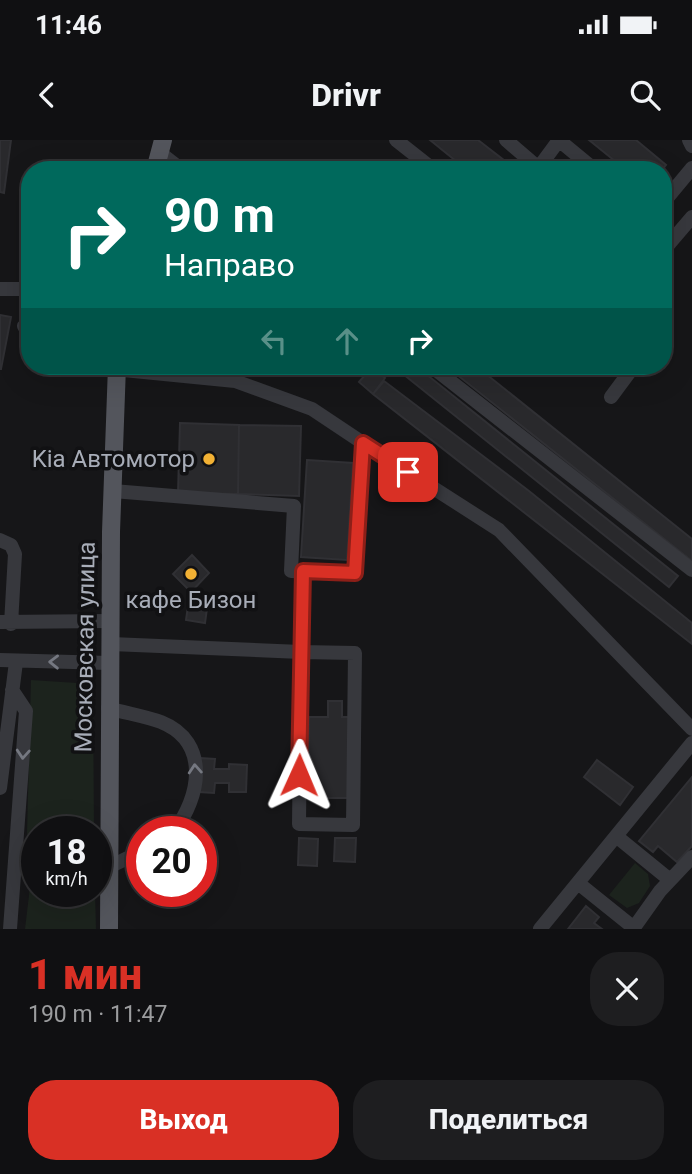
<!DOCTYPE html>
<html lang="ru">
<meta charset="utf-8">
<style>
:root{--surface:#101012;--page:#1e1e20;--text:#f1f3f6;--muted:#9c9d9f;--line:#303032;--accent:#d93025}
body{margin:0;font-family:Roboto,sans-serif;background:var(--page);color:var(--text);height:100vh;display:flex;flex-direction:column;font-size:26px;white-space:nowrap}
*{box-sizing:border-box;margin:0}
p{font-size:23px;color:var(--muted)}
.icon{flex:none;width:38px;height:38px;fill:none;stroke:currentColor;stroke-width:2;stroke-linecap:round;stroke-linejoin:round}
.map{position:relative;height:789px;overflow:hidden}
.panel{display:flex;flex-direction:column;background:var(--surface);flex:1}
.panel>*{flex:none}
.top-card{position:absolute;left:21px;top:21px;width:651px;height:214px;border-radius:28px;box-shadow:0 7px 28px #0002,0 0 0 2px var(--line);background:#00695c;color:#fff;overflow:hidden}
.speed{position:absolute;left:21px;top:676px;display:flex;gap:14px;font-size:35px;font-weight:700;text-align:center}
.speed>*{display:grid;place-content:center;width:91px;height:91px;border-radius:50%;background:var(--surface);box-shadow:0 7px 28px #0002,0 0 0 2px var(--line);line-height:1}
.speed small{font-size:18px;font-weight:400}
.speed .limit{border:10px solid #d22;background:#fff;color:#111}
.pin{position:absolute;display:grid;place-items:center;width:60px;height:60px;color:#fff;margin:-30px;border-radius:14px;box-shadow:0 4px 10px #0006}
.me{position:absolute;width:77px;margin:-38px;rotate:1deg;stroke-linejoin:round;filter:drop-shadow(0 0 5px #0008)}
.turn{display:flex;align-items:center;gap:24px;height:147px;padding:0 28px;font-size:32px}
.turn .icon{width:91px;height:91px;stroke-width:2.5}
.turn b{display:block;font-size:49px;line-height:60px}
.lanes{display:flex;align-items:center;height:66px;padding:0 28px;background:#0003;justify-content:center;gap:35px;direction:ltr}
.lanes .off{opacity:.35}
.round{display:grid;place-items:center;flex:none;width:74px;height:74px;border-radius:28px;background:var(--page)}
.summary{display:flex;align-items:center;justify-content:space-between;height:119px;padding:0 28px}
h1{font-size:42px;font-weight:800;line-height:52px;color:var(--accent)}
.button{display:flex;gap:14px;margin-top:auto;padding:14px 28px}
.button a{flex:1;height:80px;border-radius:28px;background:var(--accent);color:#fff;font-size:28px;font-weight:800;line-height:80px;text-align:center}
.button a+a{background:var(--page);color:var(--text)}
.status{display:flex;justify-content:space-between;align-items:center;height:49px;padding:0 35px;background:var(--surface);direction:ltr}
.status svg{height:19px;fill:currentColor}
header{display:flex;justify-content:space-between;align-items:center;height:91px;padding:0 28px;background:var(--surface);font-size:32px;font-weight:800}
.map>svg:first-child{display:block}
</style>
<div class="status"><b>11:46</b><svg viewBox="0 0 49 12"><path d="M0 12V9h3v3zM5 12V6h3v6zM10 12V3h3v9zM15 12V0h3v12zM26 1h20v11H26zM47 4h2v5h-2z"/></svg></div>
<header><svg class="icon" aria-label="back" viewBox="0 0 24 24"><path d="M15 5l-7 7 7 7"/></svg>Drivr<svg class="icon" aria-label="search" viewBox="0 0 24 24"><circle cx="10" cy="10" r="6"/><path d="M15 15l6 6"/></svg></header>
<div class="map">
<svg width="692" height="789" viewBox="0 0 692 789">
<rect width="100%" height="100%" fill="#161618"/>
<path fill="#1c231d" d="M31,540L93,544L94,691H37V751H95L96,789H25L36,696L27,694Z
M635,723L648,734L650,746L639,763L627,768L609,755Z"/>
<path fill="#29292c" stroke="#303034" stroke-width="2" d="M0,0H11L4,53L0,52Z
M430,0H478L514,28L467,30Z
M589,0H636L666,25L662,30H626Z
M215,21L226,30H208Z
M0,175L11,177L1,229H0Z
M393,226H416L678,436L669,447Z
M446,226H476L692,399V421Z
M372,227L385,238L373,254L359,242Z
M384,241L529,351L692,483V504L373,254Z
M180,283L239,285L238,354L178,353Z
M239,285L301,286L299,356L238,354Z
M307,320L353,323L347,420L301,417Z
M192,415L209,433L191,452L173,434Z
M189,459L208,461L205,483L186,480Z
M328,561H342V577H351V658H308L309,577H328Z
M200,618L215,619L214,629H229V624L247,625L246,652H229V643H215L214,653L199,652Z
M597,620L633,647L620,665L584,637Z
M692,637V706L677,722L658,706L653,712L639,701Z
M299,698L318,699L317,726L298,725Z
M335,698H356L355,722L334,721Z
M586,766L599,777L594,783L602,789H568Z"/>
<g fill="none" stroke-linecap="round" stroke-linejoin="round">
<path stroke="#37383d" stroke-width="14" d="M396,0L434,30
M506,0L541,30
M689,0L692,6
M560,1L595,30
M159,12L182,30
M537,30L559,0
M663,63L692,28
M663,111L692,77
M0,149H30
M24,186L30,194
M83,226L235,241L312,269L363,303L355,433L291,431L294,366L113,351
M431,226L692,430
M611,257L634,226
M363,303L499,390L692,589
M0,400L11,405L15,414L11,484
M0,482L110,481
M111,504L301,512L299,684L353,685L355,513L301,512L303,431
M0,520L109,523
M108,568C125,573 144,576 161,582C211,602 200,658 174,691
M0,648L16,522
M616,696L670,740
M109,727L142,711
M578,743L634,788
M10,789L26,571L12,550
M540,789L692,603
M633,789L660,751L692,717"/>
<path stroke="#53555c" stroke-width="18" d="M155,30L163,0
M109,789L111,392L117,226"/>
</g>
<defs><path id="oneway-chevron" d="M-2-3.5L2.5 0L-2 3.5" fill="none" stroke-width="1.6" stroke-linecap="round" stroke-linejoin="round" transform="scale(1.75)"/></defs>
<g stroke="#757881">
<use href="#oneway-chevron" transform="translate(54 522) rotate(-179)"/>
<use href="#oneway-chevron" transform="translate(23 614) rotate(94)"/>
<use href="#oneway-chevron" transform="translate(195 629) rotate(-94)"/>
</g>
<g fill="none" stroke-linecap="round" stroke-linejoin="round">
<defs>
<path id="route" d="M299,635L303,431L355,433L363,303L408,332"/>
</defs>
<use href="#route" stroke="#8d1f18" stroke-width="18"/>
<use href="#route" stroke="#d93025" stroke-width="12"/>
</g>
<g fill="#f2b134" stroke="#111113" stroke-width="2.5">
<circle cx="209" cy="319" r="7"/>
<circle cx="191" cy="434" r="7"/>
</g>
<g text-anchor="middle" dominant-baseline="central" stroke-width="7" stroke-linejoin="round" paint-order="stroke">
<g font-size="24" fill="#a8adb8" stroke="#111113" text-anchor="end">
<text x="195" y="319">Kia Автомотор</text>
<text x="191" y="460" text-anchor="middle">кафе Бизон</text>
</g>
<g font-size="24" fill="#a8adb8" stroke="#111113">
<text transform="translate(85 507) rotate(-89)">Московская улица</text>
</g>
</g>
</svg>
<div class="speed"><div>18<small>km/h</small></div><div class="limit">20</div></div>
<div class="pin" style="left:408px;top:332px;background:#d93025"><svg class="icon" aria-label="arrive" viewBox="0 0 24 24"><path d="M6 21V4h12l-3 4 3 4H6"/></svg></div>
<svg class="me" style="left:299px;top:635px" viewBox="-20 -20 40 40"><path d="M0-17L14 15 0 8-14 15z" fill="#d93025" stroke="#fff" stroke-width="4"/></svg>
<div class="top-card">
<div class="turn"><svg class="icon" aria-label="right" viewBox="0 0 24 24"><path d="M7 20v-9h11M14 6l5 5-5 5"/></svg><div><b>90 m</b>Направо</div></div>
<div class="lanes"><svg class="icon off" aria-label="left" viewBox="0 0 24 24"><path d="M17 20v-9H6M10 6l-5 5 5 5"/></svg><svg class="icon off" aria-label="ahead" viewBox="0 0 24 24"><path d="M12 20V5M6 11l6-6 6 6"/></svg><svg class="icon" aria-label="right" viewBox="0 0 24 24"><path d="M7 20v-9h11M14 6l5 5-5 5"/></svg></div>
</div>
</div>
<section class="panel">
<div class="summary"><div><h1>1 мин</h1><p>190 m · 11:47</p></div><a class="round"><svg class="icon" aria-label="close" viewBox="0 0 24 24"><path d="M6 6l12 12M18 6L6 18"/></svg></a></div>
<div class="button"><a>Выход</a><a>Поделиться</a></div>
</section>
